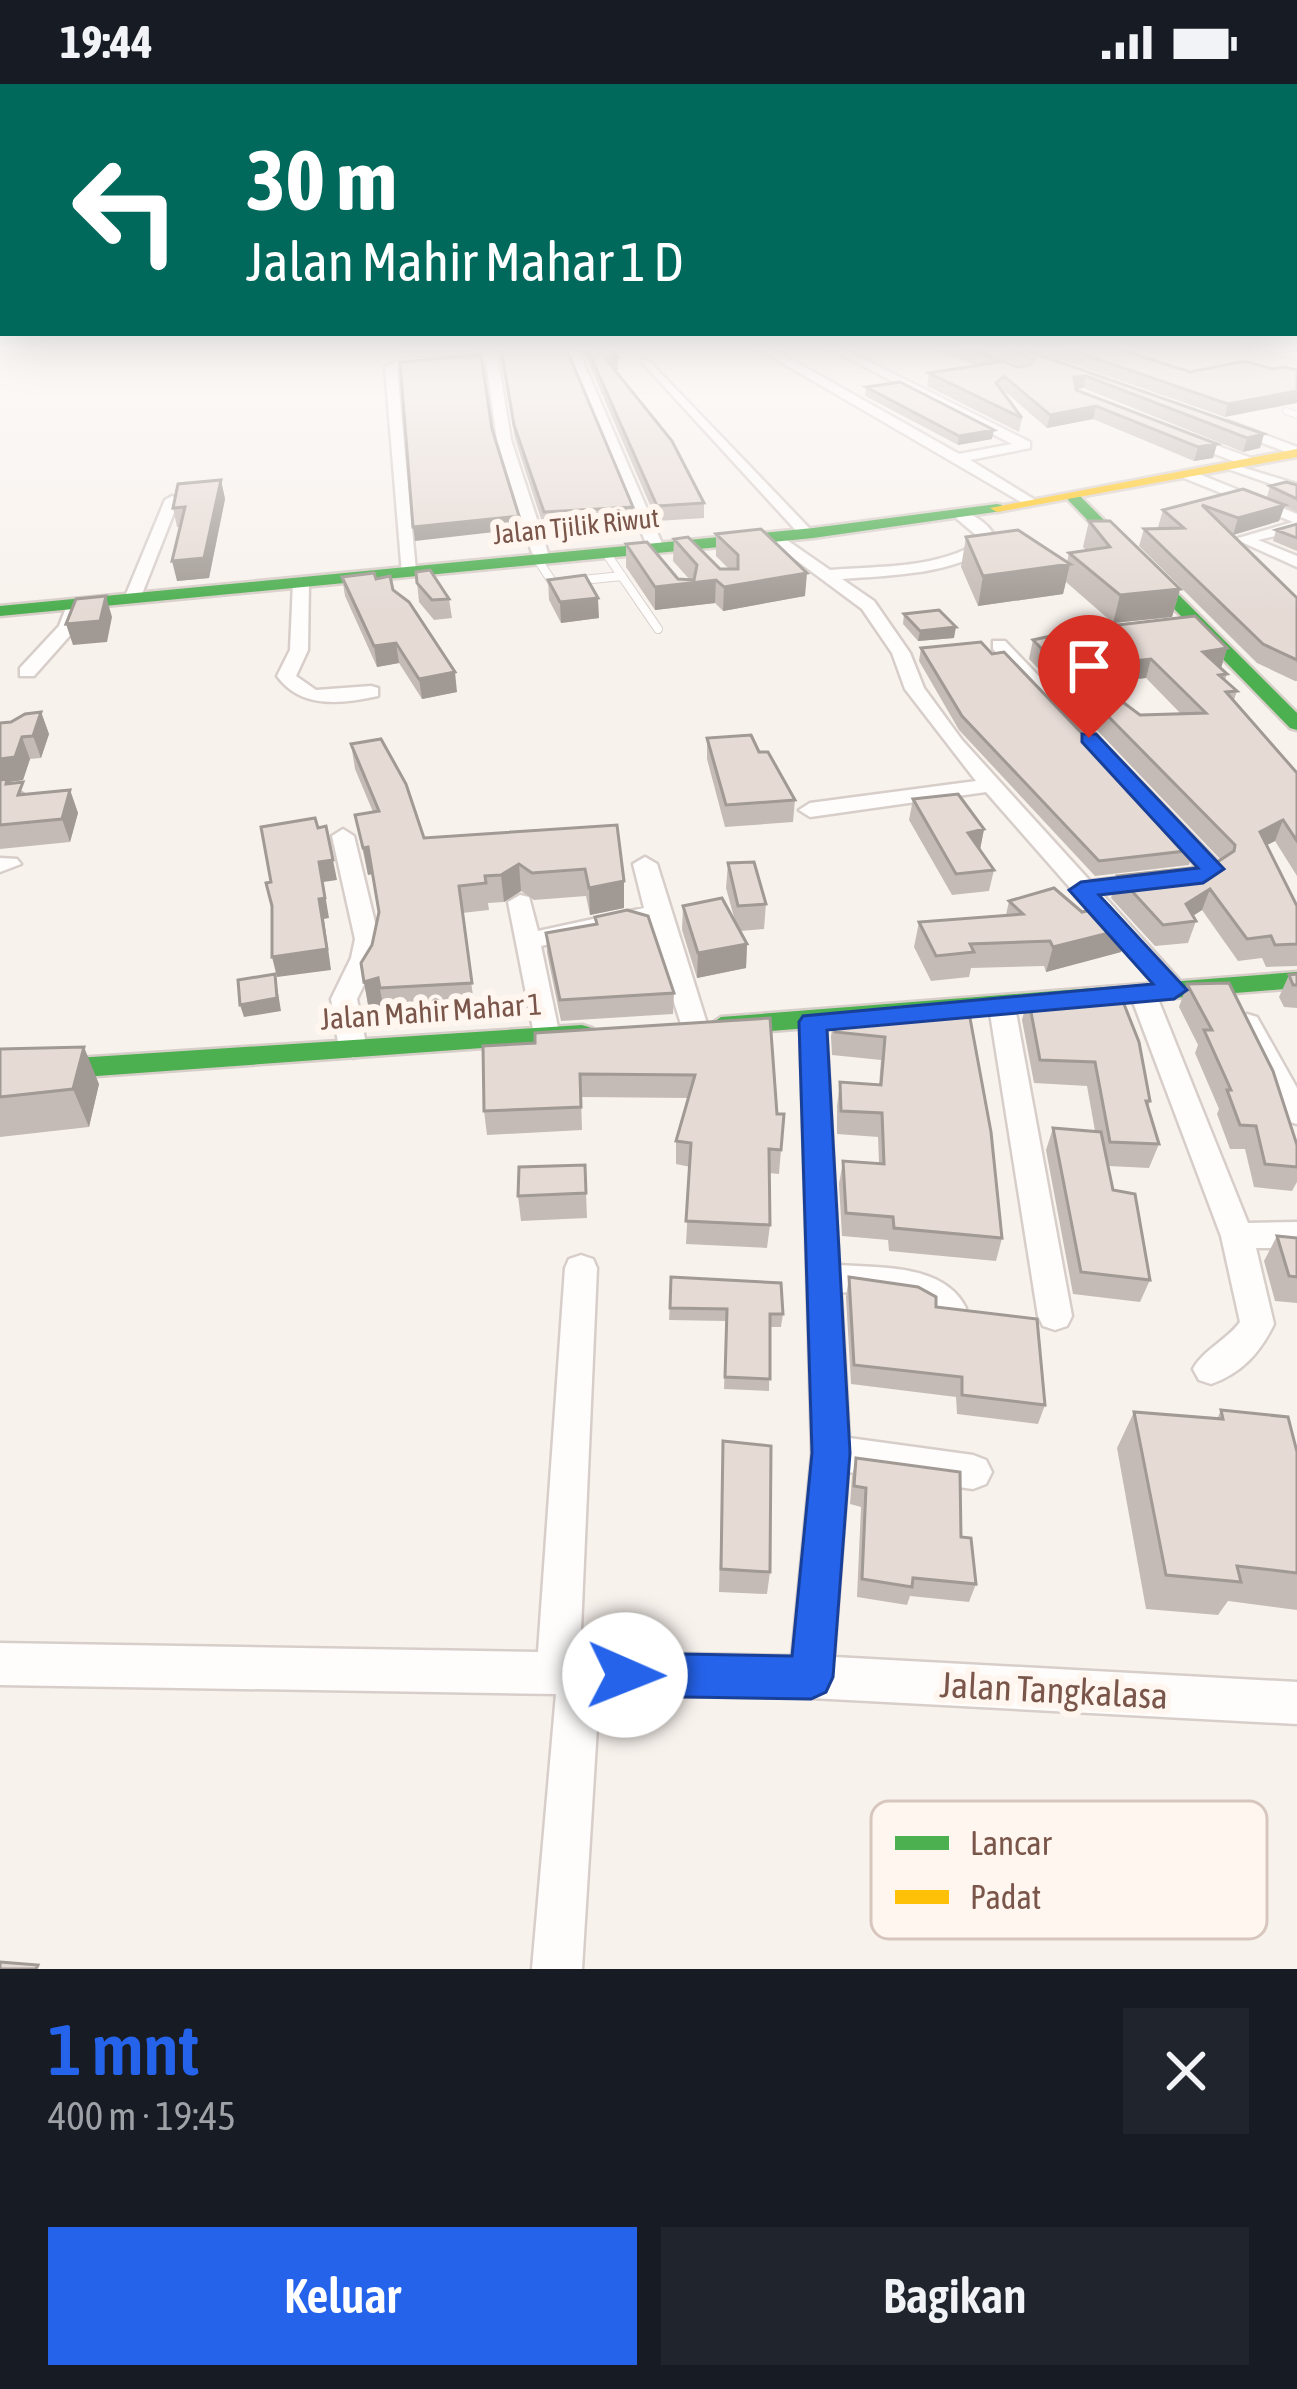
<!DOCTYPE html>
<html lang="id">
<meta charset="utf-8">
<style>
:root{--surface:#171b24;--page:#20242c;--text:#f1f3f6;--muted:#9ea1a6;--accent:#2563eb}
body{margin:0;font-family:"Asap Condensed",sans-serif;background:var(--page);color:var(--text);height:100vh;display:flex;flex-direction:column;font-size:45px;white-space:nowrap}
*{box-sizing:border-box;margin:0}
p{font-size:39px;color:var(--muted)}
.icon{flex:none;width:66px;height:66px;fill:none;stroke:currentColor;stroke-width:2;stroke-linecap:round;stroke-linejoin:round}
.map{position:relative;height:1885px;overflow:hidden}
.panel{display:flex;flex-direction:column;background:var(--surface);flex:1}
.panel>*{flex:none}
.guide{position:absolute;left:0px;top:0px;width:1299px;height:252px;box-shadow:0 12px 48px #0002;background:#00695c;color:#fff;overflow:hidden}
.pin{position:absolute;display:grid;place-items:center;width:102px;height:102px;color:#fff;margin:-123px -51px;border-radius:50% 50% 50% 0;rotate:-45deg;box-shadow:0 0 12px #0007}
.pin .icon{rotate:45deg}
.me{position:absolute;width:132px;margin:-66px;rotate:91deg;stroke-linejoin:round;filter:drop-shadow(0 0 9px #0008)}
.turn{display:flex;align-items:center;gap:42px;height:252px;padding:0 48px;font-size:54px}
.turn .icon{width:156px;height:156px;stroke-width:2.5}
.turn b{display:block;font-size:84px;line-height:102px}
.round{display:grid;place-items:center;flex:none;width:126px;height:126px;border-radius:0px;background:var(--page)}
.overview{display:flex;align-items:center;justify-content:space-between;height:204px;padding:0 48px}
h1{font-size:72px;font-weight:600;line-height:90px;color:var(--accent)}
.button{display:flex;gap:24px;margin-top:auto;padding:24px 48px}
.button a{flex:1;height:138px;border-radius:0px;background:var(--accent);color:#fff;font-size:48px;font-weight:600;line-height:138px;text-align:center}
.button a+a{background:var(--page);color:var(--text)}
.status{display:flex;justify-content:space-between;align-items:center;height:84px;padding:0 60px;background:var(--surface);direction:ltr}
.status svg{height:33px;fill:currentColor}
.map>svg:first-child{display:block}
</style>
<div class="status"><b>19:44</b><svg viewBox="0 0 49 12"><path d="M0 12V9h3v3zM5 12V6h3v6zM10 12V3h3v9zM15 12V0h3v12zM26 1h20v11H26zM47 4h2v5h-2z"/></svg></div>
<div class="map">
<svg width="1297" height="1885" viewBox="0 0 1297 1885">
<rect width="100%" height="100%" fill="#f8f2ed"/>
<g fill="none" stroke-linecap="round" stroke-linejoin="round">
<path stroke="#cdebea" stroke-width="4.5" d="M1292,264L1297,265"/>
<defs>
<path id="lane-far1" d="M1286,327L1297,331"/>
<path id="lane" d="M606,469L658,545
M538,476L553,499L622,492"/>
<path id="street" d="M485,264H496L511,356L548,469L540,474L532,469L497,356L486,277L405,281L397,285L416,487L402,490L385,283L403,275L485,271Z
M566,264H577L664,464L662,467L648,464Z
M757,264H771L959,370L1012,360L829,264H842L1030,358V364L970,376L1040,419L1028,422Z
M1265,264L1297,268V275L1267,266Z
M640,276H648L812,447V453H802Z
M1228,337L1297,363V372L1223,344Z
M1185,350L1254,375L1256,378L1244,381L1180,357Z
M1228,379L1297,400V409L1228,385Z
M1184,388H1194L1297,430V447L1258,456L1297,472V483L1235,455L1293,438L1184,394Z
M172,412L179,416L140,515L126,519L124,515L165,416Z
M956,428C973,427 996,444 996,460C953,491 893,491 842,495L874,517L910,569L924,604L962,656L1090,797L1198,784L993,565V557H1005L1220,780L1224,785L1211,797L1102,810L1183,900L1187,906L1183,912H1165L986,708L810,733L799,726L810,719L976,697L905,605L892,569L862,525L765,453L778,450L830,486C879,482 940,485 982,456L956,434Z
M301,493L309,498L308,566L296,592L316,606L371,602L378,604V612C341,620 301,625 277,592L290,566L293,498Z
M69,516L84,520L73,548L34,592H20V584L59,542Z
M343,745L354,752L379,855L377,874L357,915L367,965L353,974L339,965L331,915L351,874L355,855L332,752Z
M645,773L657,780L708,943L704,949H684L648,838H642L541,862L560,953L546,962L536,960L508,818L520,811L529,813L538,847L644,824L633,780Z
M0,774L17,775L21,780L0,788Z
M1143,901L1156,910L1248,1139L1297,1138V1164H1256L1274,1240C1260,1269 1242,1289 1211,1300L1199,1296L1193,1285C1203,1266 1227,1256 1240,1238L1221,1152L1130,910Z
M1002,914L1015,923L1072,1232L1067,1242L1055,1246L1043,1242L1038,1232L989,923Z
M813,929L826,938L839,1181C881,1184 944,1180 966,1224L961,1234L949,1238L907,1213L841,1208L849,1354L973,1371L986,1376L992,1388L986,1400L973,1405L848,1388L834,1573L1297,1598V1640L811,1614L599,1611L582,1885H532L556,1610L0,1601V1559L538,1568L565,1184L569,1175L581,1171L593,1175L597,1184L580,1568L792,1572L812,1369L800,938Z
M1247,930L1257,933L1297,1004V1040L1287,1037L1234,939Z"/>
<path id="fast" d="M1068,410H1078L1297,629V646L1290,644L1068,416Z
M997,420L1002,421V427L813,454L0,532V522L813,444Z
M1297,888V904L721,951L708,942L721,933Z
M582,941L592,944L596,950L592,956L0,999V979Z"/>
<path id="slow" d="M1297,365V373L997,428L990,424Z"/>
</defs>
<use href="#lane-far1" stroke="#d7ceca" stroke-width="8"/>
<use href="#lane" stroke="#d7ceca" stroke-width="10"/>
<use href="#street" stroke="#d7ceca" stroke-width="5"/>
<use href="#fast" stroke="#d8cec9" stroke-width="5"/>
<use href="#slow" stroke="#d8cec9" stroke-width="5"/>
<use href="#lane-far1" stroke="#fefdfc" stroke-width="6"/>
<use href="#lane" stroke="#fefdfc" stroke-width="8"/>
<use href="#street" fill="#fefdfc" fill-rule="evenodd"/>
<use href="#fast" fill="#4caf50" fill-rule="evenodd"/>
<use href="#slow" fill="#ffc107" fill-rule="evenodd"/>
</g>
<path fill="#c5bbb6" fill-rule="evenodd" d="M402,264H482L481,267L403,271Z
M499,264H566L633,423V439L544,444L515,355Z
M582,264H607L618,273V286H615L704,419V434L657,437Z
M932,264H973L1017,283L1020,282L980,264H1020L1264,350L1260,364L1243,368L1083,304L1076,305L1217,360L1213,374L1194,377L1093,335L1047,344L1002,305L1022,334L1019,348L927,302L929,289L975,281Z
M1027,264H1115L1190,288L1245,277L1225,333Z
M866,303L992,355L958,361L865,312Z
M221,396L225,415L209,494L177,497L180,443H177L173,424Z
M1297,401V428L1284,422L1279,437L1233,451L1297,514V597H1295L1257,579L1139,462L1144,445H1161L1158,443L1163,426L1243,405L1279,419L1267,413L1270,402Z
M1089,437L1180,505L1172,533L1113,539L1066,498L1063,510L978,522L961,483L966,453L1067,478L1069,469L1086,466L1083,463Z
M1297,440V467L1273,457L1276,446Z
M716,450L805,512L723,527L715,519L655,526L626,483V460L678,495L690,496L673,477L674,455L720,485H729L716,472Z
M416,488L449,515L452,534L434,536L419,518Z
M342,493L376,495L393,506L457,608L422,615L399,579L377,583L345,512Z
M548,496L599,534L561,539L549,516Z
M904,530L954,554L918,557L903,540Z
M1057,548L1227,564L1221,584L1227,590L1225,596L1237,607L1234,616L1297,689V792L1275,757L1267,761L1297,822V882L1266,883L1262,874L1238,877L1202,826L1193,832L1196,837L1188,859L1155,862L1111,814L1118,792L1211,782L1221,776L1029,575L1033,556L1056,551ZM1146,594L1181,630L1140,631L1098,599Z
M921,564L1194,766L1189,781L1095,792L959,646L919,577Z
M41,628L49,650L41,674L30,675L23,696L9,698L27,710L70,706L78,729L70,758L0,765V639L11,638Z
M707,654L759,668L795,716L793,738L725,743L707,675Z
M351,660L424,754L617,741L624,797V824L590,831L586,812L534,816L521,807L504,818L488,819L489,826L462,829L475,927L385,931L383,922L369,926L364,898L379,828L372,790L368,791L355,731L373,728L355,685Z
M913,715L984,745L980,765L994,786L989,807L952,811L909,736Z
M728,779L766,820L764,845L740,847L747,860L746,884L697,894L682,846L683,822L735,837L726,804Z
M1009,817L1082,828L1129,844L1121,868L1046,888L1044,882L971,884L969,893L931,897L914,863L919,838L1006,831Z
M595,833L674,909L673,930L561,937L547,869L546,849L595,840Z
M1297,890V924L1284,923L1279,913L1289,891Z
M1187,900L1297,1061V1098L1292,1107L1254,1103L1245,1065H1230L1217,1030L1219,1025L1195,969L1198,961L1179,923Z
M1028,912L1150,1017L1148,1023L1159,1060L1149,1084L1108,1082L1113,1106L1150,1196L1140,1218L1073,1210L1046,1066L1053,1044L1095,1047L1087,1002L1034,999L1022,936Z
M888,925L1002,1154L996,1177L889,1167L888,1156L842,1152L839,1100L843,1077L879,1079L878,1053L837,1050V1022L840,998L879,1001L881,976L832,971L831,953L834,930Z
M770,934L777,1030H784L779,1090L769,1089L770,1141L767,1164L686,1160L690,1083L676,1080V1057L688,1014L581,1013L582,1046L487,1051L484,1027L535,959Z
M0,965L99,1000L89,1043L0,1053Z
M585,1081L587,1134L521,1137L518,1112Z
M1277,1152L1297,1154V1219L1275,1217L1264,1177Z
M671,1193L783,1230L781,1243H770L769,1307L724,1305L726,1237L669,1236Z
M849,1193L936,1223L1045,1321L1038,1340L957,1330L956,1313L851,1300L846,1213Z
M1221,1326L1297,1368V1526L1228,1517L1218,1531L1146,1525L1117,1364L1134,1328L1217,1335Z
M723,1357L770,1488L767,1510L719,1508Z
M856,1374L961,1453L976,1500L969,1518L910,1512L907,1521L857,1513L861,1423L850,1420L852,1393Z"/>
<path fill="#a09994" d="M618,273V286L606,287L605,274Z
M1086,292L1083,304L1072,306L1074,293Z
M1297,307V319L1225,333L1228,320Z
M1096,322L1093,335L1047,344L1050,331Z
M994,346L992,355L958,361L959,352Z
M1264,350L1260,364L1243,368L1247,354Z
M1217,360L1213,374L1194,377L1198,363Z
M221,396L225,415L209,494L177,497L172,477Z
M1285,421L1279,437L1233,451L1238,434Z
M519,432L520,445L415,457L413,443Z
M1070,480L1063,510L978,522L983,492Z
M807,489L805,512L723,527L724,503Z
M716,496L715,519L655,526V503Z
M1180,505L1172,533L1113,539L1120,511Z
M106,512L112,533L107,558L73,561L66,540Z
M598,514L599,534L561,539L560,518Z
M956,543L954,554L918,557L920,547Z
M396,559L399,579L377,583L374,562Z
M1227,564L1221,584L1203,568Z
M1151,575L1146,594L1078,601L1076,583Z
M455,588L457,608L422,615L419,595Z
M41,628L49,650L41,674L33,652Z
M22,653L30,675L23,696L9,698L16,718L0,699V675Z
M70,706L78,729L70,758L62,735Z
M1283,736L1275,757L1252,769L1260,748Z
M984,745L980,766L968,749Z
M368,763L372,790L368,791L363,764Z
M333,776L337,796L323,798L329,834L324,835L331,886L277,893L272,873L319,815V778Z
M519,780L521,807L504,818L501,791Z
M624,797V824L590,831L589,804Z
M1210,805L1202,826L1183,838L1186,820Z
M1129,844L1121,868L1046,888L1053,863Z
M747,860L746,884L697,894L698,869Z
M275,890L281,927L244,933L240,921Z
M378,894L383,922L369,926L364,898Z
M84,963L99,1000L89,1043L73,1005Z"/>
<path fill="#e5dad4" stroke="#a09994" stroke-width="3" fill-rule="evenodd" d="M501,264H566L633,423L544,428L514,341Z
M587,264H607L618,273L605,274L672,357L704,419L657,422Z
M964,264H973L1017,283L1030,281L1034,275L1008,264H1020L1264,350L1247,354L1086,292L1074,293L1076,306L1217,360L1198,363L1096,322L1050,331L1004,292L996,299L1022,334L929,289L999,278Z
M1065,264H1115L1190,288L1245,277L1272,285L1285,283L1297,286V307L1228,320Z
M481,271L492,345L519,432L413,443L400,278Z
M900,298L994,346L959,352L866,303Z
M221,396L204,474L172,477L185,423L173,424L178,400Z
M1286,398L1297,401V415L1270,402Z
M1243,405L1285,421L1238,434L1202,421L1297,514V576L1263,560L1144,445L1184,444L1163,426Z
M1089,437H1110L1180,505L1120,511L1069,469L1110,463Z
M1297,440V454L1276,446Z
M761,445L807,489L724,503L716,496L655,503L626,460L647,458L678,495L694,496L697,481L674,455L688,453L720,485H738V471L716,450Z
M1018,446L1070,480L983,492L966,453Z
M430,486L449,515L432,516L417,499L416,488Z
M374,489L376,495L390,492L393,506L409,518L455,588L419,595L396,559L374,562L342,493Z
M585,491L598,514L560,518L548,496Z
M106,512L100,537L66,540L76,515Z
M939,526L956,543L920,547L904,530Z
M1195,532L1227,564L1203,568L1227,590L1219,591L1237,607L1226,608L1297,689V757L1283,736L1260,748L1297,822V860L1275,861L1271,852L1247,855L1210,805L1186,820L1196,837L1163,841L1118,792L1211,782L1234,767L1235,761L1033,556L1060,550L1057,548ZM1151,575L1206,629L1140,631L1076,583Z
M981,558L992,570L1004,568L1194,766L1099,777L962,632L921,564Z
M41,628L33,652L22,653L15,673L0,675V639L11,638L25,630Z
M751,651L759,668H768L795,716L726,721L707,654Z
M381,655L406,700L424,754L617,741L624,797L589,804L585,785L532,789L519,780L501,791L485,792L486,799L459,802L472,899L380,904L378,894L364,898L361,879L372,861L379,828L368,763L363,764L355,731L379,727L351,660Z
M7,695L6,700L23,698L18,711L70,706L62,735L0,741V696Z
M958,710L984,745L968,749L994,786L956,790L913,715Z
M315,734L318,744L326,742L333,776L319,778L325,814L319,815L327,865L272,873V822L266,799L271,798L261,743Z
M754,778L766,820L738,822L728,779Z
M1054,804L1082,828L1109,822L1129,844L1053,863L1050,857L970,860L974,868L936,872L919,838L1023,830L1009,817Z
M722,814L747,860L698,869L683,822Z
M627,826L648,832L674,909L560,916L546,849L597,840L595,833Z
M275,890L277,914L240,921L238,896Z
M1297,890V901H1293L1289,891Z
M1229,899L1273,987L1297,1061V1083L1265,1080L1256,1042L1240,1041L1227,1006H1231L1204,946H1212L1187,900Z
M1118,905L1139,958L1150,1017H1146L1159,1060L1110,1058L1095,978L1040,976L1028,912Z
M888,925L970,934L991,1048L1002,1154L894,1144L893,1133L846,1129L843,1077L884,1080L882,1029L841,1027L840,998L881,1001L885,953L835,948L834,930Z
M770,934L777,1030H784L781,1066L769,1065L770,1141L686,1137L691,1059L676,1057L695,991L580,990L581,1023L484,1027L483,962L535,959V949Z
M84,963L73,1005L0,1013V965Z
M1053,1044L1101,1048L1113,1106L1135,1110L1150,1196L1081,1188Z
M585,1081L586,1109L518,1112L519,1083Z
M1277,1152L1297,1154V1193L1289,1192Z
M671,1193L781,1199L783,1230H770V1295L725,1293L727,1225L670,1224Z
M849,1193L918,1203L936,1213V1223L1037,1235L1045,1321L962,1311V1293L854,1281Z
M1221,1326L1288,1333L1297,1368V1489L1237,1482L1241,1498L1166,1491L1134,1328L1223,1335Z
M723,1357L771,1362L770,1488L721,1485Z
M856,1374L960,1388L961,1453L971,1454L976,1500L913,1494L912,1503L862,1495L866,1404L854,1402Z
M0,1878L38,1881L36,1885H0Z"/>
<linearGradient id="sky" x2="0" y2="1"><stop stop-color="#9dcae9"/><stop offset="0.5" stop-color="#fcf9f7"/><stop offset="1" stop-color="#fcf9f7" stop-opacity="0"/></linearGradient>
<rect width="1297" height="528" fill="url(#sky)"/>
<path fill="#2563eb" stroke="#184099" stroke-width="3" d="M1082,650H1096L1224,785L1203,799L1099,811L1187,906L1174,915L827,946L850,1369L833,1593L826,1608L811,1615L625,1612L610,1606L604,1591L610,1575L625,1569L792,1572L812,1369L799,938L803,932L1153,900L1069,806L1081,798L1198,784L1082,658Z"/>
<g text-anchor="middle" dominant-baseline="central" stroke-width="12" stroke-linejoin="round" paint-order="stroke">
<g font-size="27" fill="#7a554a" stroke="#fff7ef">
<text transform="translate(576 442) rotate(-6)">Jalan Tjilik Riwut</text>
</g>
<g font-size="30" fill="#7a554a" stroke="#fff7ef">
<text transform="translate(431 927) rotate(-4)">Jalan Mahir Mahar 1</text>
</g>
<g font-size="36" fill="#7a554a" stroke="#fff7ef">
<text transform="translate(1054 1606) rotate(3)">Jalan Tangkalasa</text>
</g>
</g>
<rect x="871" y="1717" width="396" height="138" rx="18" fill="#fff7ef" stroke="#d7c6be" stroke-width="3"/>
<rect x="895" y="1752" width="54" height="14" fill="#4caf50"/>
<rect x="895" y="1806" width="54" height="14" fill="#ffc107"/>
<g font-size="33" fill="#7a554a">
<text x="970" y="1771">Lancar</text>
<text x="970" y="1825">Padat</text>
</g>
</svg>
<div class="pin" style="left:1089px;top:654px;background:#d93025"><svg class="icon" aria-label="arrive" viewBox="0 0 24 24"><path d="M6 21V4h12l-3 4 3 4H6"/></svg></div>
<svg class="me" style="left:625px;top:1591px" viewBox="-20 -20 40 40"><circle r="19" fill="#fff"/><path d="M0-13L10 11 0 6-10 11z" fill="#2563eb"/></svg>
<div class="guide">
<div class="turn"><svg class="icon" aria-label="left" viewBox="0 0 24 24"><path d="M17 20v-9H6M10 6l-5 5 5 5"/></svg><div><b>30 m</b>Jalan Mahir Mahar 1 D</div></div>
</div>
</div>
<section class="panel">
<div class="overview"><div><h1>1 mnt</h1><p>400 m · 19:45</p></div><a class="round"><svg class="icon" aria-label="close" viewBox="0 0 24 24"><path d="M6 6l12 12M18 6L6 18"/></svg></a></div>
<div class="button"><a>Keluar</a><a>Bagikan</a></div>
</section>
